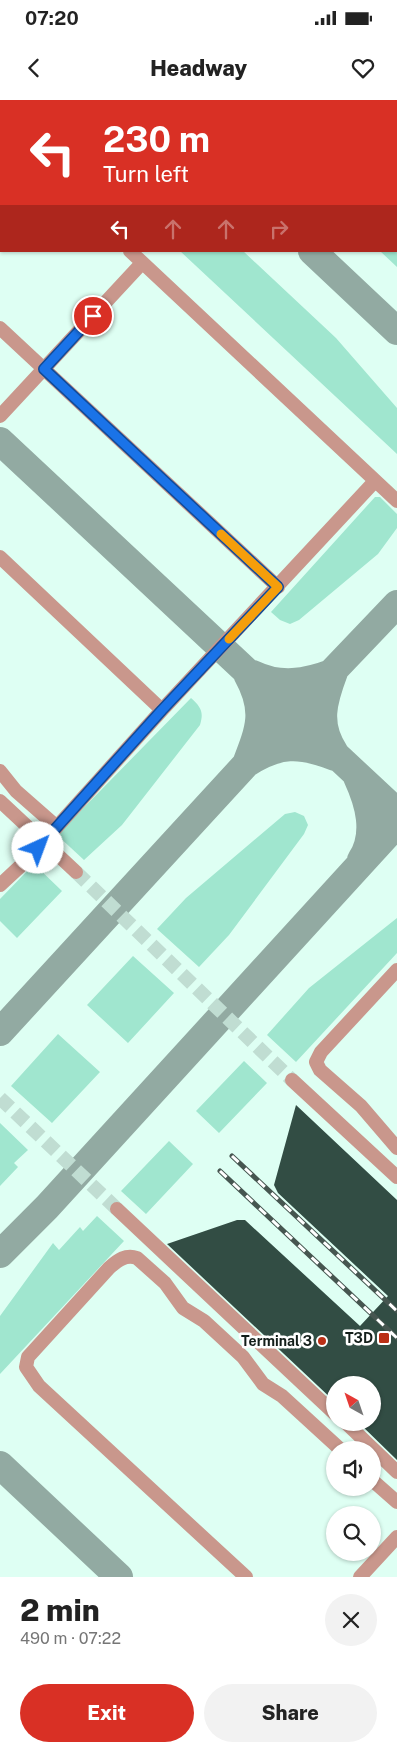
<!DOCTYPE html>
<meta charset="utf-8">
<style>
:root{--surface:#fff;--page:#f2f2f2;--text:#222;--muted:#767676;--accent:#d93025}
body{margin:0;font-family:"Public Sans",sans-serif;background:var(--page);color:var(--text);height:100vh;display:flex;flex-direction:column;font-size:19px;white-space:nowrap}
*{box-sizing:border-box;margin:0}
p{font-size:16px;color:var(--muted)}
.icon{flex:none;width:28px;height:28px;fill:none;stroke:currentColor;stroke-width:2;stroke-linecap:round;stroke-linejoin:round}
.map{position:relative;height:1477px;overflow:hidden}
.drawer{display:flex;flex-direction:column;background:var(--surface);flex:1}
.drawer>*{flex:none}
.banner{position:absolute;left:0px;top:0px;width:398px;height:152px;box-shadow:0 1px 4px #0004;background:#d93025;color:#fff;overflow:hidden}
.needle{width:32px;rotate:320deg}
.fabs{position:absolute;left:326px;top:1276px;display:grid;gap:10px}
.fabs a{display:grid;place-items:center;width:55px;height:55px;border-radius:50%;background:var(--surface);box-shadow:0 1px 4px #0004;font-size:25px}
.pin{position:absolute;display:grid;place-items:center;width:42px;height:42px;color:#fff;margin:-21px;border:2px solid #fff;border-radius:50%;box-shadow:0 1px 5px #0007}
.me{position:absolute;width:55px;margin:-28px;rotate:43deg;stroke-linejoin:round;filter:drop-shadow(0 0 4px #0008)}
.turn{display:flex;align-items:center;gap:18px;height:105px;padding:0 20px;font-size:22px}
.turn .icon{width:65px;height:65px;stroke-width:2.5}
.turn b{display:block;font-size:35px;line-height:42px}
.lanes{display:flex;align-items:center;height:48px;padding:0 20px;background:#0003;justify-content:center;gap:25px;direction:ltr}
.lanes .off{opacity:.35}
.round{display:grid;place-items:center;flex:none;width:52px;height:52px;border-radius:26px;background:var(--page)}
.overview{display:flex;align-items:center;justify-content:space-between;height:85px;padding:0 20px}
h1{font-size:30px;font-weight:800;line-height:38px}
.button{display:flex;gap:10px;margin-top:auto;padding:10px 20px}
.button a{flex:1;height:58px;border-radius:30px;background:var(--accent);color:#fff;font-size:20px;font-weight:800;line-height:58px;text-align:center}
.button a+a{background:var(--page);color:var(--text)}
.status{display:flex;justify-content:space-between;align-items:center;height:35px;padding:0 25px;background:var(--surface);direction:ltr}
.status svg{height:14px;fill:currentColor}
header{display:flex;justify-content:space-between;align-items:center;height:65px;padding:0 20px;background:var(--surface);font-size:22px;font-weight:800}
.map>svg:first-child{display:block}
</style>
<div class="status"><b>07:20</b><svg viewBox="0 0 49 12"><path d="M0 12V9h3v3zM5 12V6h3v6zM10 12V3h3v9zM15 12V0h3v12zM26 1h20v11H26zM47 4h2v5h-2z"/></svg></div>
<header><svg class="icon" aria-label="back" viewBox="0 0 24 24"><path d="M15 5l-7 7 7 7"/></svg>Headway<svg class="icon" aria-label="heart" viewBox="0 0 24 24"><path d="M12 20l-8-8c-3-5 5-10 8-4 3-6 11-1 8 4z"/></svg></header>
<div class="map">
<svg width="397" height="1477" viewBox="0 0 397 1477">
<rect width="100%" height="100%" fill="#defff3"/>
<path fill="#a0e6cf" d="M396,85L397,86V167L380,151H396Z
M180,151H243L336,238L397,308V354Z
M375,397H380L397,414V428L378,454L299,520L290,524L280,520L271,512Z
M191,598C201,607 204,612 200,625L122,725L84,760L57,735Z
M295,712L304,716L308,725L304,734L229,835L199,867L157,829L186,798L285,714Z
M34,764L62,791L17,838L0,821V799Z
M397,818V853L296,962L267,935L309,888Z
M133,856L174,893L128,943L87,905Z
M58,934L100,972L52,1023L11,986Z
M244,961L267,983L219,1033L196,1011Z
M0,1023L28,1050L14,1063L18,1067L0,1086Z
M169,1041L193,1064L146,1114L121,1091Z
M97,1116L124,1141L0,1274V1216L53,1143L59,1150L80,1127L83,1131Z"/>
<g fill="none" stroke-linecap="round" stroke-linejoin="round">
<path stroke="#92aaa2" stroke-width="28" d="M151,0L152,1
M375,0L376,1
M396,20L397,21
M312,151L397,231
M0,341L397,712
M247,574C267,610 260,628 246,664C278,643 300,643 335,657
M253,574C280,587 305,583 334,572C323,601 316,625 335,653
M357,677C369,703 378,734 361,760
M0,932L292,614L397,504
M0,1154L47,1107L397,724
M0,1365L119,1477"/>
</g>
<path fill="#324d44" d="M296,1005L397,1100V1360L358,1322H372V1285H335V1302L167,1144L237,1120H245L360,1226L388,1196L278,1093L274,1085Z"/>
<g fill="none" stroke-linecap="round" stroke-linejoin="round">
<path stroke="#c0ddd2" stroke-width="14" stroke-dasharray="14 7" stroke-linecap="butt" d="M76,772L292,980
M0,998L117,1109"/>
<path stroke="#c9978c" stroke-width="14" d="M0,29L1,30
M130,151L397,401
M0,228L278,487
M0,316L142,163
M0,457L162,610
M0,671L16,691L57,727
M0,701L76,772
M0,785L28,759L162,610L375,381
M397,870L321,952L316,962L320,970L361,1006L397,1048
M292,980L397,1077
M117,1109L335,1314
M345,1322L397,1372
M372,1380L397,1402
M246,1477L39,1286L26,1267L28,1257L109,1168C118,1160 126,1154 137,1158L165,1183L183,1208L204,1221L243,1257L263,1284L282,1296L341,1350
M360,1477L397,1437"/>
<defs>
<path id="rail" d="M232,1056L397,1211
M220,1071L397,1238"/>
</defs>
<use href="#rail" stroke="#465650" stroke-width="5"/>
<use href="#rail" stroke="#fff" stroke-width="3" stroke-dasharray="9" stroke-linecap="butt"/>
</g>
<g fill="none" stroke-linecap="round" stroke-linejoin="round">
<defs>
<path id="route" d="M38,748L162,610L278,487L44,269L93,216"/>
</defs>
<use href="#route" stroke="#114b97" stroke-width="12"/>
<use href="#route" stroke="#1a73e8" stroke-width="9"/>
<path stroke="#f59e0b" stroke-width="9" d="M221,434L278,487L229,539"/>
</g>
<g fill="#bb2f16" stroke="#fff" stroke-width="2">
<rect x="378" y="1232" width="12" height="12" rx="2.5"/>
<circle cx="322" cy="1241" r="5"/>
</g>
<g text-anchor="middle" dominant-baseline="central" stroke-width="5" stroke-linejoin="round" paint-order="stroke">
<g font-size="14" font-weight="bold" fill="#131e1a" stroke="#fff" text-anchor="end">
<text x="373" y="1238">T3D</text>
<text x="312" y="1241">Terminal 3</text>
</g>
</g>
</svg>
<div class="fabs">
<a><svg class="needle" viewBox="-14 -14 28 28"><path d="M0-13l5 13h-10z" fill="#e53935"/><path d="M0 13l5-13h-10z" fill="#767676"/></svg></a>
<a><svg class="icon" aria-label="sound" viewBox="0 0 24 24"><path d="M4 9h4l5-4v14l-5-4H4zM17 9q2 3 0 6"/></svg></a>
<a><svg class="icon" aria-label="search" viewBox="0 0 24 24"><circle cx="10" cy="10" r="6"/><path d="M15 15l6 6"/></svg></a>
</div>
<div class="pin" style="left:93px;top:216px;background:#d93025"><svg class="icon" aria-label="arrive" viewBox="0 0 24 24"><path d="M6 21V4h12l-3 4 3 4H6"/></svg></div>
<svg class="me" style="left:38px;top:748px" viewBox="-20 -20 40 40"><circle r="19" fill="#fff"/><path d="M0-13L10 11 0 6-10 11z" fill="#1a73e8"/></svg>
<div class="banner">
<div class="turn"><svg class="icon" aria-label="left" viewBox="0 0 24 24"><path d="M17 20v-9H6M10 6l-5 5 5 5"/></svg><div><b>230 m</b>Turn left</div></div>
<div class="lanes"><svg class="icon" aria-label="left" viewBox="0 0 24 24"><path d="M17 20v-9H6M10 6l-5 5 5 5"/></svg><svg class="icon off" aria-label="ahead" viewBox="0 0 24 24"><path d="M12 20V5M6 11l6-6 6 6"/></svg><svg class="icon off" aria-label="ahead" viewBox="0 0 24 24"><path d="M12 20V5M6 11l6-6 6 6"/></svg><svg class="icon off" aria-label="right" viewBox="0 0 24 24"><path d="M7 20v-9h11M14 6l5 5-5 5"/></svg></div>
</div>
</div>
<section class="drawer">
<div class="overview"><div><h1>2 min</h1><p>490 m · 07:22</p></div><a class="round"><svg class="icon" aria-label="close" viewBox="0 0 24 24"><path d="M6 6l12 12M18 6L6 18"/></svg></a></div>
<div class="button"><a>Exit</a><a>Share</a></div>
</section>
